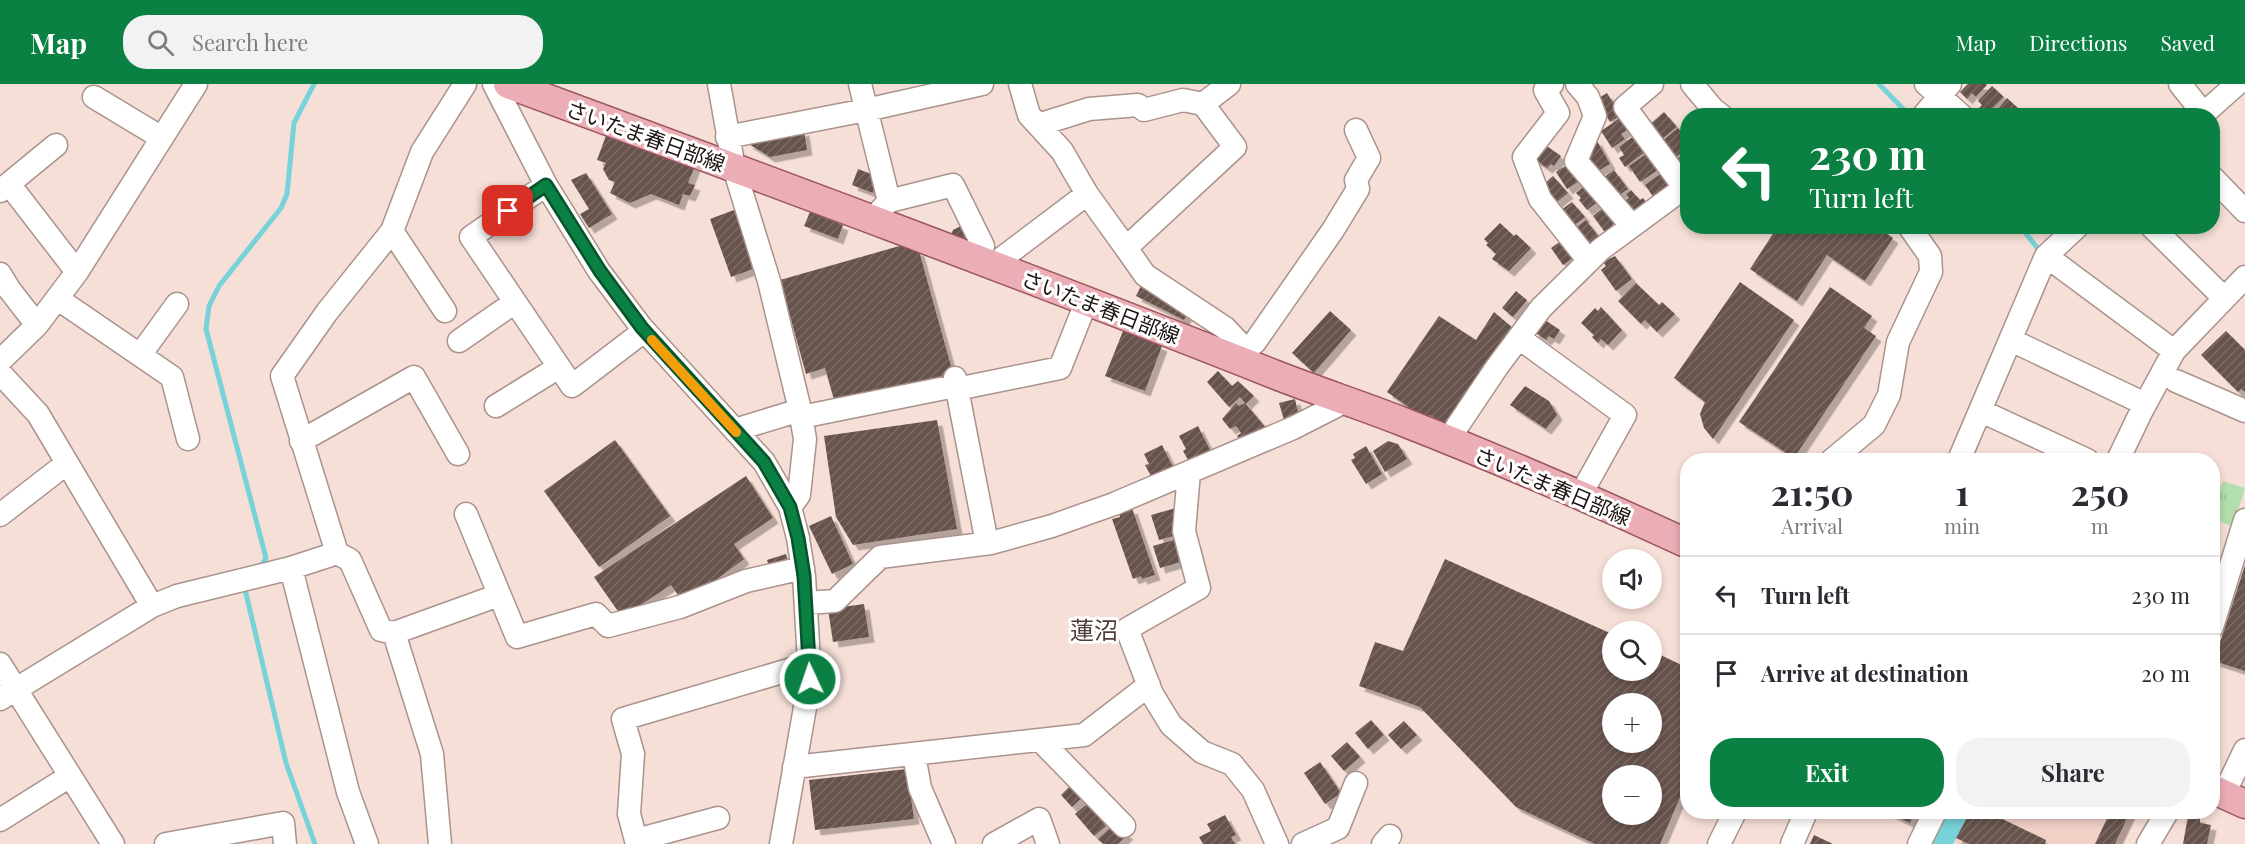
<!DOCTYPE html>
<meta charset="utf-8">
<style>
:root{--surface:#fff;--page:#f2f2f3;--text:#2b2b33;--muted:#7c7c81;--line:#e1e1e2;--accent:#0b8043}
body{margin:0;font-family:"Playfair Display","Noto Sans JP",serif;background:var(--page);color:var(--text);height:100vh;display:flex;flex-direction:column;font-size:22px;white-space:nowrap}
*{box-sizing:border-box;margin:0}
p{font-size:20px;color:var(--muted)}
.icon{flex:none;width:33px;height:33px;fill:none;stroke:currentColor;stroke-width:2;stroke-linecap:round;stroke-linejoin:round}
.map{position:relative;flex:1;overflow:hidden}
.sheet{position:absolute;left:1680px;top:369px;width:540px;height:366px;display:flex;flex-direction:column;background:var(--surface);border-radius:24px;box-shadow:0 3px 9px #0003}
.sheet>*{flex:none}
.guide{position:absolute;left:1680px;top:24px;width:540px;height:126px;border-radius:24px;box-shadow:0 3px 9px #0003;background:#0b8043;color:#fff;overflow:hidden}
.controls{position:absolute;left:1602px;top:465px;display:grid;gap:12px}
.controls a{display:grid;place-items:center;width:60px;height:60px;border-radius:50%;background:var(--surface);box-shadow:0 3px 9px #0003;font-size:30px}
.pin{position:absolute;display:grid;place-items:center;width:51px;height:51px;color:#fff;margin:-26px;border-radius:12px;box-shadow:0 3px 9px #0006}
.me{position:absolute;width:66px;margin:-33px;rotate:357deg;stroke-linejoin:round;filter:drop-shadow(0 0 4px #0008)}
.turn{display:flex;align-items:center;gap:21px;height:126px;padding:0 30px;font-size:27px}
.turn .icon{width:78px;height:78px;stroke-width:2.5}
.turn b{display:block;font-size:42px;line-height:51px}
.eta{display:flex;justify-content:space-evenly;align-items:center;height:102px;text-align:center}
.eta b{font-size:36px;font-weight:700;line-height:42px}
.action{display:flex;gap:12px;margin-top:auto;padding:12px 30px}
.action a{flex:1;height:69px;border-radius:24px;background:var(--accent);color:#fff;font-size:24px;font-weight:700;line-height:69px;text-align:center}
.action a+a{background:var(--page);color:var(--text)}
ul{padding:0;list-style:none}
li{display:flex;align-items:center;gap:18px;height:78px;padding:0 30px;border-top:2px solid var(--line)}
li div{flex:1}
li b{display:block;font-size:22px}
li em{font-style:normal}
header{display:flex;align-items:center;gap:36px;box-sizing:border-box;height:84px;padding:0 30px;background:var(--accent);color:#fff}
header strong{font-size:28px}
nav{display:flex;gap:33px;margin-inline-start:auto;font-size:21px}
.search{width:420px;height:54px;background:var(--page);display:flex;align-items:center;gap:15px;box-sizing:border-box;padding:0 21px;border-radius:24px;color:var(--muted);font-size:22px}
.map>svg:first-child{display:block}
</style>
<header>
<strong>Map</strong>
<div class="search"><svg class="icon" aria-label="search" viewBox="0 0 24 24"><circle cx="10" cy="10" r="6"/><path d="M15 15l6 6"/></svg>Search here</div>
<nav><a>Map</a><a>Directions</a><a>Saved</a></nav>
</header>
<div class="map">
<svg width="2245" height="760" viewBox="0 0 2245 760">
<defs>
<pattern id="park-tufts" width="24" height="20" patternUnits="userSpaceOnUse" patternTransform="scale(1.5)"><rect width="24" height="20" fill="#b3dfae"/><path d="M3 7l-1-3M5 7V3M7 7l1-3M15 17l-1-3M17 17v-4M19 17l1-3" fill="none" stroke="#99be95"/></pattern>
<pattern id="building-hatch" width="6" height="6" patternUnits="userSpaceOnUse" patternTransform="scale(1.5)"><rect width="6" height="6" fill="#66534c"/><path d="M-1 1l2-2M0 6l6-6M5 7l2-2" fill="none" stroke="#7b6c67"/></pattern>
<filter id="shadow"><feDropShadow dx="5.5" dy="5.5" stdDeviation="0" flood-color="#0004"/></filter>
</defs>
<rect width="100%" height="100%" fill="#f6dfd6"/>
<path fill="#f1d1c6" d="M1964,728H2140L2123,760H1959L1950,755Z"/>
<path fill="url(#park-tufts)" d="M2223,397L2245,404L2233,443L2213,434V423Z"/>
<g fill="none" stroke-linecap="round" stroke-linejoin="round">
<path stroke="#78d2da" stroke-width="5" d="M1879,0L1910,32
M2020,142L2039,166
M260,484L266,474L206,245L209,222L219,202L281,124L287,110L294,39L314,0
M244,501L286,679L315,760"/>
<path stroke="#78d2da" stroke-width="30" d="M1936,760L1953,728"/>
</g>
<path fill="url(#building-hatch)" fill-rule="evenodd" filter="url(#shadow)" d="M1968,0H1986L1987,1L1976,13L1972,9L1967,15L1960,8Z
M1992,2L2004,13L1986,31L1979,24L1982,21L1978,17Z
M1607,9L1621,31L1610,38L1597,15Z
M2007,14L2018,24L2011,32H1996L1994,30Z
M1664,28L1677,43L1662,55L1649,41Z
M1620,34L1627,46L1621,50L1625,55L1612,64L1601,47Z
M1678,44L1688,56V63L1676,73L1662,57Z
M804,46L807,66L770,73L747,59Z
M607,49L695,82L688,99L695,101L690,112L683,110L679,121L651,110L630,119L610,109L615,98L609,96L603,85L606,79L597,76Z
M1635,51L1645,68L1625,83L1619,74L1624,71L1619,63Z
M1596,55L1610,80L1598,87L1586,70Z
M1544,60L1561,72L1554,82L1551,80L1547,84L1534,75Z
M1688,66V92L1675,77Z
M1649,68L1658,86L1640,98L1629,82Z
M1570,79L1581,96L1567,105L1556,88Z
M858,85L879,93L873,109L852,101Z
M1614,86L1628,105L1618,112L1603,94Z
M1663,88L1674,104L1656,117L1645,101Z
M586,89L612,130L589,144L580,130L589,125L571,96Z
M1553,92L1568,109L1557,118L1543,101Z
M1586,101L1599,117L1587,126L1579,116L1581,114L1576,109Z
M1631,106L1640,116L1643,114L1649,122L1637,131L1621,119L1629,114L1626,110Z
M1572,118L1585,133L1573,142L1561,126Z
M1604,123L1615,138L1612,141L1615,145L1607,151L1593,132Z
M734,126L756,184L731,193L710,135Z
M810,128L843,141L838,155L804,142Z
M1586,136L1599,153L1589,160L1576,144Z
M1500,139L1514,152L1516,150L1531,164L1509,187L1492,175L1496,170L1486,161L1488,159L1484,155Z
M961,142L969,157L951,151L953,146Z
M1778,142H1876L1893,154L1865,197L1827,171L1797,217L1750,185Z
M1564,155L1576,172L1563,181L1551,164Z
M903,161L919,167L954,293L834,316L825,284L806,290L780,196Z
M1615,172L1632,195L1616,207L1601,186L1606,182L1603,178Z
M1144,196L1189,226L1184,236L1136,212Z
M1740,198L1794,236L1713,355L1704,344L1700,330L1705,318L1674,294Z
M1636,199L1659,221L1662,218L1675,230L1657,248L1645,236L1641,240L1618,217Z
M1830,203L1872,232L1864,244L1876,252L1794,374L1739,338Z
M1516,207L1527,216L1513,233L1502,224Z
M1601,223L1622,246L1608,261L1601,255L1598,259L1592,253L1594,251L1581,239L1595,224L1598,227Z
M1330,227L1351,246L1314,289L1292,269Z
M1494,228L1513,244L1446,341L1430,331L1427,336L1387,308L1439,232L1476,256Z
M1542,234L1560,246L1554,255L1549,252L1546,256L1533,247Z
M1123,247L1162,262L1145,307L1105,292Z
M2226,247L2245,266V308L2241,305L2238,308L2201,271Z
M1218,287L1232,302L1238,297L1254,312L1246,320L1266,344L1242,359L1237,352L1241,349L1236,342L1230,345L1222,335L1236,319L1239,322L1245,319L1240,313L1229,323L1207,298Z
M1525,302L1549,317L1557,331L1546,345L1510,321Z
M1295,315L1299,333L1284,336L1279,319Z
M937,336L957,445L853,461L836,433L824,352Z
M1198,342L1212,370L1191,381L1183,367L1186,365L1179,352Z
M615,356L670,432L599,483L544,407Z
M1388,357L1398,360L1407,375L1385,388L1373,367Z
M1162,361L1173,383L1152,394L1145,381L1149,380L1144,370Z
M1366,362L1382,390L1366,400L1351,376L1355,374L1353,370Z
M746,392L773,434L734,460L744,475L713,498L716,503L683,518L671,501L622,533L594,493Z
M1132,424L1155,491L1142,495L1141,492L1133,495L1112,435L1120,433L1119,428Z
M1176,424L1181,450L1159,456L1151,431Z
M831,432L853,480L832,490L809,442Z
M1177,455L1184,477L1160,484L1153,462Z
M786,470L790,483L771,489L767,476Z
M1445,475L1612,550V586H1652V567L1688,584V695L1660,760H1595L1516,723L1420,623L1359,602L1375,558L1403,567ZM1612,620H1652V658H1612ZM1612,692H1652V730H1612Z
M2245,481V587L2214,577Z
M864,520L869,553L833,558L828,525Z
M1371,636L1384,651L1368,665L1355,649Z
M1404,637L1417,651L1401,665L1388,651Z
M1347,658L1360,673L1344,687L1331,672Z
M1320,678L1341,709L1325,720L1304,689Z
M907,685L914,735L815,746L809,696Z
M1075,697L1087,709L1072,723L1061,711Z
M1094,714L1107,729L1100,735L1106,742L1094,752L1075,730Z
M1887,728H1915L1910,739Z
M1970,728H1988L2046,756L2045,760H1969L1956,754Z
M2110,728H2130L2115,760H2095Z
M1225,731L1236,751L1231,753L1235,760H1203L1199,753L1211,747L1207,740Z
M2188,732L2200,733V739L2211,741L2207,760H2183Z
M1113,741L1128,750L1118,760H1103L1098,755Z
M1814,751L1833,760H1810Z"/>
<g fill="none" stroke-linecap="round" stroke-linejoin="round">
<defs>
<path id="minor" d="M494,0L546,101L599,187L642,244L764,378L790,423L798,454L804,492L810,595L781,760
M719,0L734,84L769,197L800,326L805,355L799,411L790,423
M860,0L889,117L880,127
M1020,0L1029,31L1062,67L1087,110L1126,164
M1229,0L1203,20L1235,63L1126,164L1145,191L1225,244L1246,266L1242,277
M1552,0L1545,6L1558,29L1524,73L1540,115L1589,177
M1577,0L1588,13L1595,32L1576,77L1632,142
M1652,0L1625,23L1684,103
M1692,0L1713,25L1722,32
M1926,0L1962,32
M2180,0L2203,29
M94,13L162,54
M1923,32L1950,0
M2201,32L2237,0
M1038,41L1089,25L1138,21L1144,26L1183,16L1203,20
M727,53L866,26L982,0
M2212,93L2245,127
M9,100L77,188
M546,101L471,153L572,302L644,247
M0,107L56,61
M889,117L953,101L983,162L980,176
M2151,142L2224,214
M392,147L445,227
M2046,172L2174,267
M993,181L1087,110
M0,190L9,205L37,241
M58,215L172,293L188,355
M1519,254L1625,331L1581,410
M2011,256L2145,320
M459,257L515,218
M1246,266L1255,258L1333,146L1358,105L1356,96L1369,74L1356,46
M140,271L177,220
M0,277L37,241L77,188L196,0
M0,289L38,330L152,522
M2176,297L2245,327
M496,322L559,283
M1981,327L2087,376
M801,333L955,302V294
M735,346L800,326
M1448,356L1497,283L1541,224L1601,165L1688,101
M301,357L414,293L458,370
M1832,376L1874,341L1889,311L1898,258L1931,188L1930,172L1909,142
M1959,376L2046,172L2078,142
M2118,376L2141,328L2174,267L2245,193
M1189,388L1184,447L1199,504L1127,545L1152,610L1171,641L1202,668L1232,680L1253,706L1277,760
M466,430L517,553L596,530L608,542L680,523L746,497L803,484
M0,431L67,379
M987,459L957,305L1060,284L1087,216
M291,484L348,708L367,760
M806,519L835,517L880,473L991,459L1052,442L1114,420L1293,344L1344,318
M2212,543L2245,436
M394,549L499,511
M0,580L113,760
M0,615L152,522L177,512L291,484L337,469
M1041,657L1124,742
M914,671L920,704L944,760
M794,683L1084,651L1149,601
M2224,710L2245,666
M0,736L70,692
M636,756L718,734
M166,760L283,739L285,760
M440,760L432,670L394,549L381,546L350,476L337,469L282,292L327,228L392,147L422,68L465,0
M637,760L629,730L633,670L623,635L809,580
M994,760L1039,735L1048,760
M1303,760L1338,744L1356,699
M1383,760L1390,752
M1719,760L1735,728
M1792,760L1806,728
M1919,760L1935,728
M2148,760L2167,728"/>
<path id="major" d="M508,0C765,95 1021,190 1276,291C1317,307 1360,321 1401,337C1498,375 1593,416 1688,460
M2212,705L2245,720"/>
</defs>
<use href="#minor" stroke="#a9938b" stroke-width="25"/>
<use href="#major" stroke="#9a545d" stroke-width="31"/>
<use href="#minor" stroke="#fff" stroke-width="22"/>
<use href="#major" stroke="#ebadb6" stroke-width="28"/>
</g>
<g fill="none" stroke-linecap="round" stroke-linejoin="round">
<defs>
<path id="route" d="M508,127L546,101L600,187L642,244L764,378L790,423L798,454L804,492L810,595"/>
</defs>
<use href="#route" stroke="#07532c" stroke-width="15"/>
<use href="#route" stroke="#0b8043" stroke-width="10"/>
<path stroke="#f59e0b" stroke-width="10" d="M652,256L736,348"/>
</g>
<g text-anchor="middle" dominant-baseline="central" stroke-width="6" stroke-linejoin="round" paint-order="stroke">
<g font-size="21" fill="#1c1411" stroke="#fff">
<text transform="translate(646 51) rotate(20)">さいたま春日部線</text>
<text transform="translate(1101 222) rotate(21)">さいたま春日部線</text>
<text transform="translate(1553 401) rotate(23)">さいたま春日部線</text>
</g>
<g font-size="24" fill="#4f3c35" stroke="#fff">
<text x="1094" y="545">蓮沼</text>
</g>
</g>
</svg>
<div class="controls">
<a><svg class="icon" aria-label="sound" viewBox="0 0 24 24"><path d="M4 9h4l5-4v14l-5-4H4zM17 9q2 3 0 6"/></svg></a>
<a><svg class="icon" aria-label="search" viewBox="0 0 24 24"><circle cx="10" cy="10" r="6"/><path d="M15 15l6 6"/></svg></a>
<a>+</a>
<a>−</a>
</div>
<div class="pin" style="left:508px;top:127px;background:#d93025"><svg class="icon" aria-label="arrive" viewBox="0 0 24 24"><path d="M6 21V4h12l-3 4 3 4H6"/></svg></div>
<svg class="me" style="left:810px;top:595px" viewBox="-20 -20 40 40"><circle r="17" fill="#0b8043" stroke="#fff" stroke-width="3"/><path d="M0-11L8 9 0 5-8 9z" fill="#fff"/></svg>
<div class="guide">
<div class="turn"><svg class="icon" aria-label="left" viewBox="0 0 24 24"><path d="M17 20v-9H6M10 6l-5 5 5 5"/></svg><div><b>230 m</b>Turn left</div></div>
</div>
<section class="sheet">
<div class="eta">
<div><b>21:50</b><p>Arrival</p></div>
<div><b>1</b><p>min</p></div>
<div><b>250</b><p>m</p></div>
</div>
<ul>
<li><svg class="icon" aria-label="left" viewBox="0 0 24 24"><path d="M17 20v-9H6M10 6l-5 5 5 5"/></svg><div><b>Turn left</b></div><em>230 m</em></li>
<li><svg class="icon" aria-label="arrive" viewBox="0 0 24 24"><path d="M6 21V4h12l-3 4 3 4H6"/></svg><div><b>Arrive at destination</b></div><em>20 m</em></li>
</ul>
<div class="action"><a>Exit</a><a>Share</a></div>
</section>
</div>
